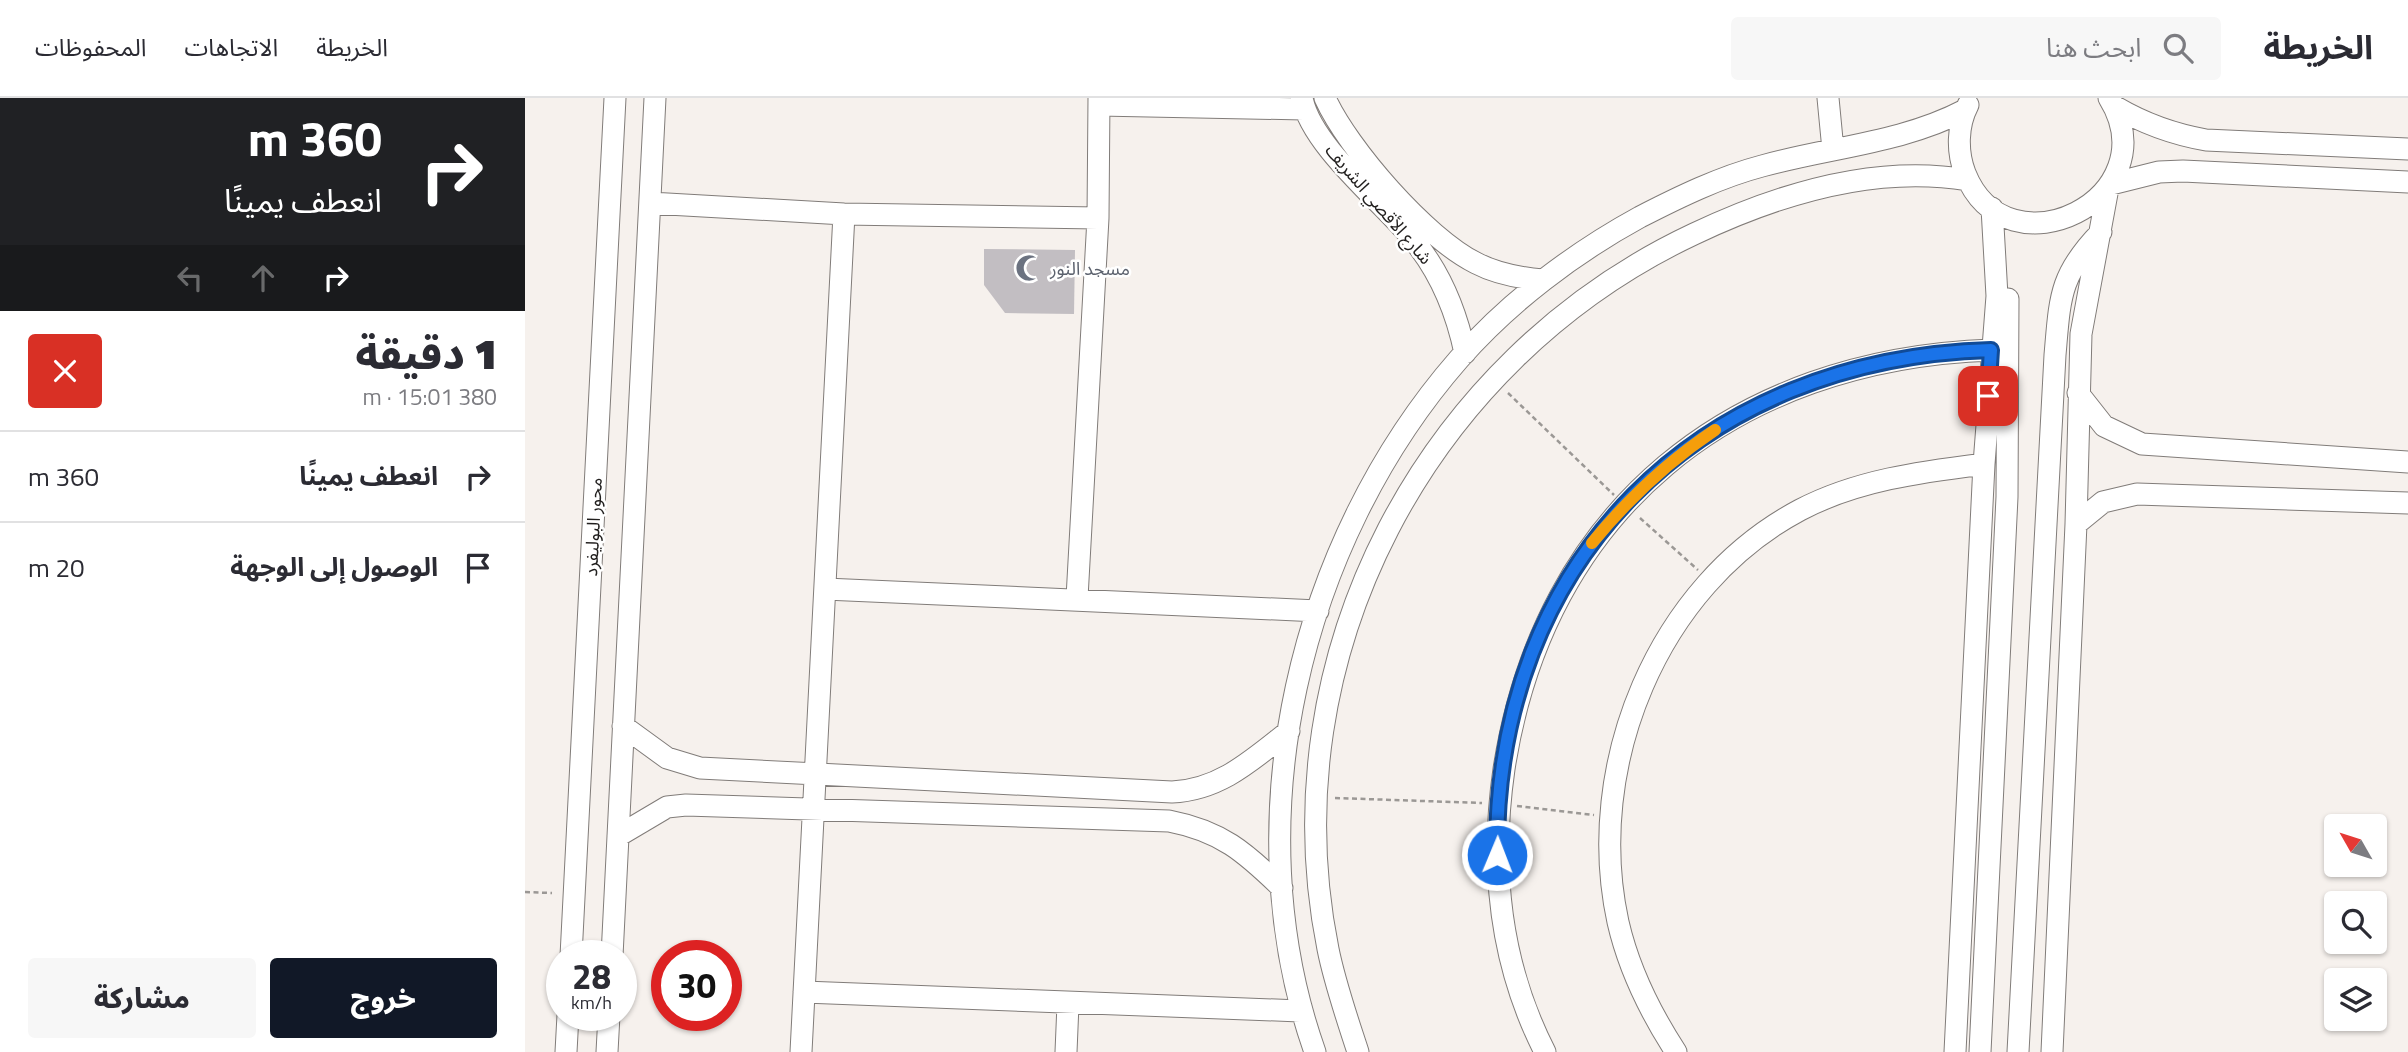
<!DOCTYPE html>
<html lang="ar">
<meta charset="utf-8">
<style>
:root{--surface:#fff;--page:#f7f7f7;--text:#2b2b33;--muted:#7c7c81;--line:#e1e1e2;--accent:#111827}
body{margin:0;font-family:"Titillium Web","Noto Sans Arabic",sans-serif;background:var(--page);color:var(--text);direction:rtl;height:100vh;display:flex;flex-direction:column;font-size:26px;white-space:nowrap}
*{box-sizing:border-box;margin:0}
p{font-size:23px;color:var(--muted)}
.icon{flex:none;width:38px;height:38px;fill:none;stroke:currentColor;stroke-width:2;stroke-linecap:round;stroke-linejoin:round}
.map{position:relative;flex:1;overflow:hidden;direction:ltr}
.drawer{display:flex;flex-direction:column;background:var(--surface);width:525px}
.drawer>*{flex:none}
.banner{background:#202124;color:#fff;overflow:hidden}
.needle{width:46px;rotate:309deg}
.fabs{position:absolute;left:1799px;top:716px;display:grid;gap:14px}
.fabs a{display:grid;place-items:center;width:63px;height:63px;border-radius:7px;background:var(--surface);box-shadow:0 2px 5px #0004;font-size:35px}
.speed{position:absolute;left:21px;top:842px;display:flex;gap:14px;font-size:35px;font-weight:700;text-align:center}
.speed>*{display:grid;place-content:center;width:91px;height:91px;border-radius:50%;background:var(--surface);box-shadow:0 2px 5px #0004;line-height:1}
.speed small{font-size:18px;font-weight:400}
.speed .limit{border:10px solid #d22;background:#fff;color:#111}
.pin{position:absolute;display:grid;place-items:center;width:60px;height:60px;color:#fff;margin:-30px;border-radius:14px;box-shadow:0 4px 10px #0006}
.me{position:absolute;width:77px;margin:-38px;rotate:1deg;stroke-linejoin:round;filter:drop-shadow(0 0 5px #0008)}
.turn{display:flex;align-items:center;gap:24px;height:147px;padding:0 28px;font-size:32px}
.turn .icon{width:91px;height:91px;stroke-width:2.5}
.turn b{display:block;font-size:49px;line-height:60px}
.lanes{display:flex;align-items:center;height:66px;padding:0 28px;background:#0003;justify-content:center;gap:35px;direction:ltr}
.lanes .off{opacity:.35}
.round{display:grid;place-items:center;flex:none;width:74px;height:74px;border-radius:7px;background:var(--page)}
.overview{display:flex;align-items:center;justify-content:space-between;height:119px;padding:0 28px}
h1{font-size:42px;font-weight:800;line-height:52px}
.action{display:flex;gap:14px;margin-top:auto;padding:14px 28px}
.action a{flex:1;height:80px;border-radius:7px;background:var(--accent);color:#fff;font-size:28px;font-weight:800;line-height:80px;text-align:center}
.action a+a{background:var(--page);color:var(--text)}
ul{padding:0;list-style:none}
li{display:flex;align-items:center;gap:21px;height:91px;padding:0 28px;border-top:2px solid var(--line)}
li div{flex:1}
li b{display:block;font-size:26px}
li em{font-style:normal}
header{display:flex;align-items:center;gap:42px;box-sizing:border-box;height:98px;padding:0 35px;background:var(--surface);border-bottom:2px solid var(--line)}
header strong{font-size:33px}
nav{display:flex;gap:38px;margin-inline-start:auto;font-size:24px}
.search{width:490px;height:63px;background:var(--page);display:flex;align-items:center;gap:18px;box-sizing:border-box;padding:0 24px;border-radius:7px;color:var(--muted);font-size:26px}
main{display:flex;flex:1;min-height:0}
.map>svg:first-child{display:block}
</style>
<header>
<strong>الخريطة</strong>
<div class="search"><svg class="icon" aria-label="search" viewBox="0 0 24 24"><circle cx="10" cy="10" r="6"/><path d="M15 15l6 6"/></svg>ابحث هنا</div>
<nav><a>الخريطة</a><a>الاتجاهات</a><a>المحفوظات</a></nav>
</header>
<main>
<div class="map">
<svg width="1883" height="954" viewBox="0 0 1883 954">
<rect width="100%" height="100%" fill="#f6f1ed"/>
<path fill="#c2bec2" d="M459,151L550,152L549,216L480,215L459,187Z"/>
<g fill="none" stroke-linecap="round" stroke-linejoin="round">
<defs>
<path id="minor" d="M777,0C786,47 855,102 886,139C915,173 931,212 940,255
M800,0C823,51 901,140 951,165C972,176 994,180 1018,182
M1303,0L1308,52
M574,7L779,11
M1443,7C1432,28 1432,54 1440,75C1482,181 1646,100 1584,0
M1589,8C1619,26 1647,36 1681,42L1883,51
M1586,86L1634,74L1658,73L1883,84
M125,105L319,116L573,120
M1553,295L1579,328L1617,346L1883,364
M1551,426L1578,404L1612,396L1883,405
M300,491L793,513
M552,500L573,120L574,0
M98,628L142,660L175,670L647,694C695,692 727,662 764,633
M93,738L142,709L161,707L644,723C696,733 720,754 757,790
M46,858L90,0
M87,858L130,0
M279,894L775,913
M41,954L43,917
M82,954L84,917
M276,954L319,116
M541,954L543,906
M790,954C708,723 774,444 934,261C984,204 1049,155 1115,119C1154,99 1195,79 1237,68C1305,49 1377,45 1440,12
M833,954C822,920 810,886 803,851C744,558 901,262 1169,136C1253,96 1350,66 1443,82
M1020,954C975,866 965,768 979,671C1019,411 1208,261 1467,252
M1151,954C1125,914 1104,872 1093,824C1059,668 1132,488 1275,412C1332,382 1396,374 1459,366
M1430,954L1459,366L1472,198L1467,110
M1455,954L1482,399L1483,201
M1493,954L1530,257C1535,200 1534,177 1576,134
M1527,954L1551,426L1556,236L1583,90"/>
</defs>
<use href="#minor" stroke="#817c79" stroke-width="23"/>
<path stroke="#9b9895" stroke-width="2.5" stroke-dasharray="5 3.5" stroke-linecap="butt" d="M983,295L1089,397
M1115,420L1173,472
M810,700L957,705
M992,708L1069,717
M0,794L27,795"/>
<use href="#minor" stroke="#fff" stroke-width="21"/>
</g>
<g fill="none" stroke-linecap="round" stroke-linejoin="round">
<defs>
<path id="route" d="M972,757C969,462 1175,260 1466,252L1463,298"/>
</defs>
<use href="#route" stroke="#114b97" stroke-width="18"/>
<use href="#route" stroke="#1a73e8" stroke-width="12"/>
<path stroke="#f59e0b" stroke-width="12" d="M1067,445C1103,401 1142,364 1190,332"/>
</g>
<defs>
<symbol id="mosque-bare" viewBox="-9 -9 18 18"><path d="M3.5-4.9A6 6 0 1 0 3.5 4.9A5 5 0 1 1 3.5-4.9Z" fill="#6b7280" stroke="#fff" stroke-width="2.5" paint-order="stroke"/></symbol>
</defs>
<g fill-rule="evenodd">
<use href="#mosque-bare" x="485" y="151" width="38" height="38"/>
</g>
<g text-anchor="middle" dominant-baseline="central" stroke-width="5" stroke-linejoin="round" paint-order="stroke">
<g font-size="18" fill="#211f1e" stroke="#fff">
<text transform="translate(854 106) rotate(49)">شارع الأقصي الشريف</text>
<text transform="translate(68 429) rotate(-87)">محور البوليفرد</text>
</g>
<g font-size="18" fill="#5b616d" stroke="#fff" text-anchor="start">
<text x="525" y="170">مسجد النور</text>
</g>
</g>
</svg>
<div class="fabs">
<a><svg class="needle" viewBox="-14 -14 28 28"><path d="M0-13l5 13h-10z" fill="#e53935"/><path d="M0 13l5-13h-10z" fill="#7c7c81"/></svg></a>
<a><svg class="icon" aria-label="search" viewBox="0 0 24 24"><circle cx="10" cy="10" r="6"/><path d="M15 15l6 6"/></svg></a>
<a><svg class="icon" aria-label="layers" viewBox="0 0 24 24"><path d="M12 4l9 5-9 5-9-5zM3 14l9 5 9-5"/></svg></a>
</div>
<div class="speed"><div>28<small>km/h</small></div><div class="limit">30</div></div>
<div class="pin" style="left:1463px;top:298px;background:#d93025"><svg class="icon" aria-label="arrive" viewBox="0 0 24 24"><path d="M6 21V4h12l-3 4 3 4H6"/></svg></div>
<svg class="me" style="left:972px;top:757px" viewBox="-20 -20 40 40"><circle r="17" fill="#1a73e8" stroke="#fff" stroke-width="3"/><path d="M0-11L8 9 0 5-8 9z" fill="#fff"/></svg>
</div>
<section class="drawer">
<div class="banner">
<div class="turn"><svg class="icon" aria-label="right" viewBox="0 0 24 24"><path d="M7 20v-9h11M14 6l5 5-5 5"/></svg><div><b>360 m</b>انعطف يمينًا</div></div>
<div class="lanes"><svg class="icon off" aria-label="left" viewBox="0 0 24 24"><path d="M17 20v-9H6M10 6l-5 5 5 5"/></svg><svg class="icon off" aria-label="ahead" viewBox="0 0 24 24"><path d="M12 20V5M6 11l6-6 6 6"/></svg><svg class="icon" aria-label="right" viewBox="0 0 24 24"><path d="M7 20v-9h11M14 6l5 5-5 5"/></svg></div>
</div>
<div class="overview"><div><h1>1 دقيقة</h1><p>380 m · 15:01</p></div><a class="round" style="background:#d93025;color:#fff"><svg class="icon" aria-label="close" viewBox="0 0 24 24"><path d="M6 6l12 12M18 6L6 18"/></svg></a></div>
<ul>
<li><svg class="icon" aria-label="right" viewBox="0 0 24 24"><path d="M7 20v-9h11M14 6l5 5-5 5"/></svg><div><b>انعطف يمينًا</b></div><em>360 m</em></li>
<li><svg class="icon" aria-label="arrive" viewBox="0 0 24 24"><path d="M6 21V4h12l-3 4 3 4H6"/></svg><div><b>الوصول إلى الوجهة</b></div><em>20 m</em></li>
</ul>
<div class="action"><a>خروج</a><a>مشاركة</a></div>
</section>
</main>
